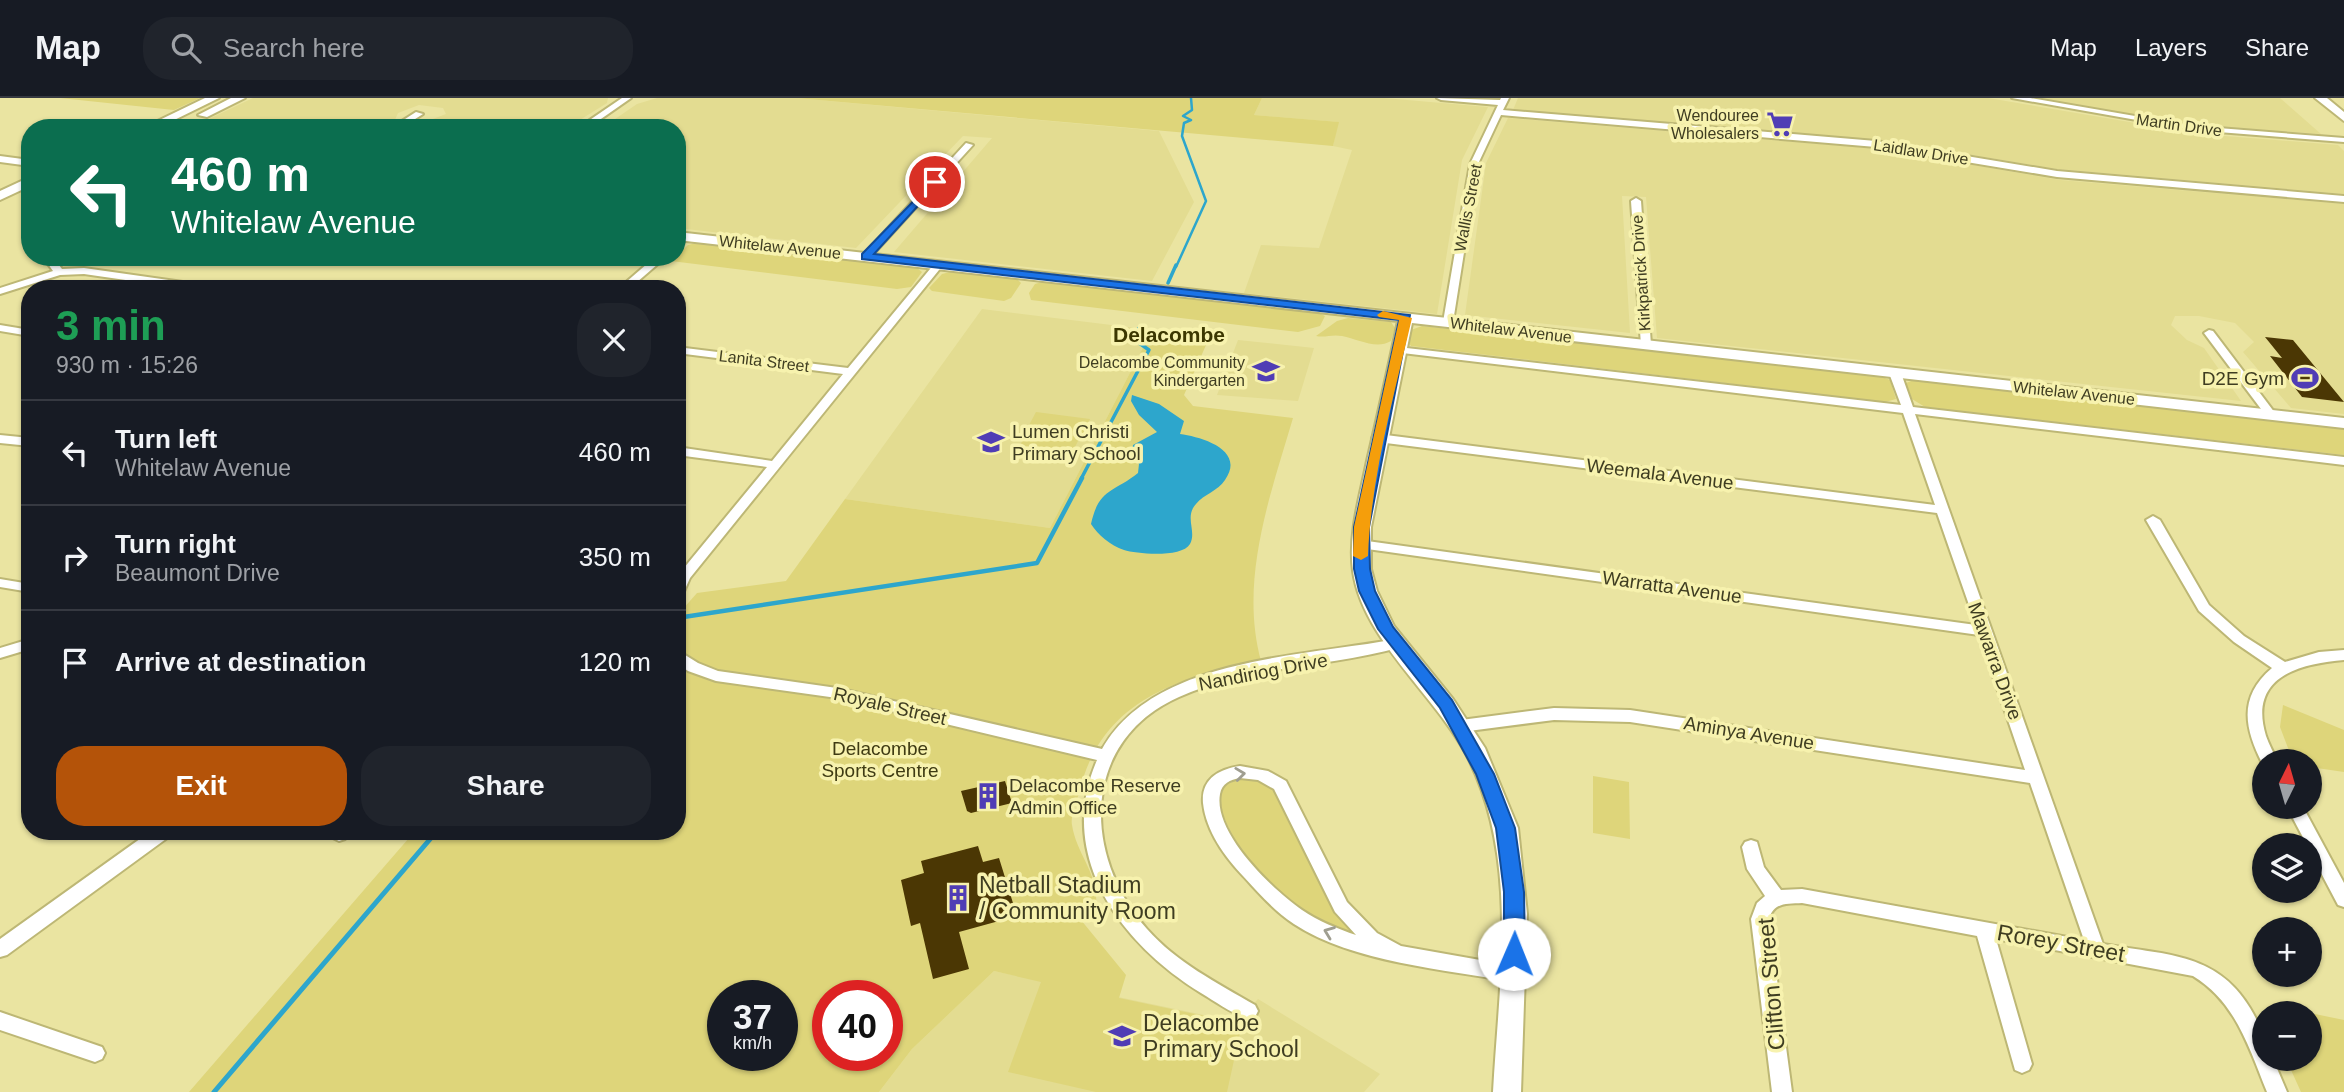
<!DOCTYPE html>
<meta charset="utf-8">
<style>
:root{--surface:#171b24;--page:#20242c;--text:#f1f3f6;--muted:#9ea1a6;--line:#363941;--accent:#b45309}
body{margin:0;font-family:Helvetica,sans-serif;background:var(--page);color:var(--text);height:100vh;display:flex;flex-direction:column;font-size:26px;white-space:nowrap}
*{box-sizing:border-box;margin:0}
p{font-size:23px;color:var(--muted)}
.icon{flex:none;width:38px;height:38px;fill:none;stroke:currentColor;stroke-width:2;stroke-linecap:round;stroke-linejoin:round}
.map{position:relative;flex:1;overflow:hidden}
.side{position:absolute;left:21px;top:182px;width:665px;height:560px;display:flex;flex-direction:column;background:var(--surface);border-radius:28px;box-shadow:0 2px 5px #0004}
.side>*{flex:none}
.banner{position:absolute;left:21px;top:21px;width:665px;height:147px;border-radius:28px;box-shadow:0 2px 5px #0004;background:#0b6e4f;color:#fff;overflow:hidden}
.needle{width:46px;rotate:5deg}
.fabs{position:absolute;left:2252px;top:651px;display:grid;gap:14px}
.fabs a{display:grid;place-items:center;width:70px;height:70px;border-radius:50%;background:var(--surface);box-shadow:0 2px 5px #0004;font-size:35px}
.speed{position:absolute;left:707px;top:882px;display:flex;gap:14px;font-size:35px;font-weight:700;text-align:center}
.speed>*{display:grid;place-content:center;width:91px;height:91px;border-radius:50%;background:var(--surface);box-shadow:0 2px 5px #0004;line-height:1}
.speed small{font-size:18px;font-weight:400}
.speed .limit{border:10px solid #d22;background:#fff;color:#111}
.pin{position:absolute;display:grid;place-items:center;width:60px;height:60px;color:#fff;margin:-30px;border:4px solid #fff;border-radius:50%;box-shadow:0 2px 7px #0007}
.me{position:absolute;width:77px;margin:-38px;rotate:1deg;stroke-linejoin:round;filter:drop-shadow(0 0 5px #0008)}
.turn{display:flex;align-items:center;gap:24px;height:147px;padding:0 35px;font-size:32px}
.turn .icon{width:91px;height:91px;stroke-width:2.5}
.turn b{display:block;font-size:49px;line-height:60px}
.round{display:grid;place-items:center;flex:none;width:74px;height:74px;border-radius:28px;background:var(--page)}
.headline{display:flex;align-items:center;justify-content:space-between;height:119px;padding:0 35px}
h1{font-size:42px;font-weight:600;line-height:52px;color:#1e9e55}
.button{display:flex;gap:14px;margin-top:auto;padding:14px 35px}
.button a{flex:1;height:80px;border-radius:28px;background:var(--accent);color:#fff;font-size:28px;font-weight:600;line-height:80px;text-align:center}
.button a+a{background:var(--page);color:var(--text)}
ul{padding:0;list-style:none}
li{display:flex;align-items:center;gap:21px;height:105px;padding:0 35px;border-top:2px solid var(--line)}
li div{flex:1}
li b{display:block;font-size:26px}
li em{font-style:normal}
header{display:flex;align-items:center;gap:42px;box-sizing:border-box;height:98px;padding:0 35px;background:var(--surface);border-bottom:2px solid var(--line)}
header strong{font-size:33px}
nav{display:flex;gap:38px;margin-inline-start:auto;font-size:24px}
.search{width:490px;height:63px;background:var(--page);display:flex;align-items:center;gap:18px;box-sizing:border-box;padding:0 24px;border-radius:28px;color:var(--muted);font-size:26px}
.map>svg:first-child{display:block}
</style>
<header>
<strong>Map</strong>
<div class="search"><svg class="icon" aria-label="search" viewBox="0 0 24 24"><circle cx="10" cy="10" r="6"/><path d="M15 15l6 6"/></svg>Search here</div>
<nav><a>Map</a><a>Layers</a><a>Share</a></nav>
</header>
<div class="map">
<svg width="2344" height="994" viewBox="0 0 2344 994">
<rect width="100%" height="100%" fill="#eae4a1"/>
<path fill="#e3dc91" d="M253,0H608L607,5L567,30H409L446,16L443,10L419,7L398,15L394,24L383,30H190Z
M657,0H796L1159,33L1194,104L1152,183L894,154L992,40L963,38L856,150L677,130V30H602L637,6Z
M1262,0H1384L1488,9L1462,62L1437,216L1244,195L1261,147L1319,150L1352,52L1333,48L1338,24L1254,17Z
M1518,0H1988L2200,36L2338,47L2344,53V96L2057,71L1880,42L1513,12Z
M2036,0H2280L2321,36L2193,27Z
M1508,20L1880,51L2060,82L2344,106V316L2291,310L2243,254L2254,244L2235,225L2199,218H2175L2171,227L2187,242L2204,250L2241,303L1657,240L1646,99L1622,98L1630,235L1465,217L1486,65Z
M982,211L1152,232L1050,430L845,401Z
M1238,242L1314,250L1298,303L1217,297Z
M994,873L1237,924L1258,901L1380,976L1364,994H879L912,951Z"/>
<path fill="#ded57a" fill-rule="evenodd" d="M60,0H200L174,12Z
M796,0H1262L1254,17L1339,24L1333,48Z
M696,145L917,170L922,174L911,189L897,191L671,163L688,147Z
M950,174L1017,181L1021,185L1011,200L1004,203L932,193L929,190L942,176Z
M1045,183L1315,213L1325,218L1320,228L1298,234L1031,202L1029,195L1035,186Z
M1348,220L1391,224L1395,230L1391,243C1376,252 1358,241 1342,238C1331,236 1326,240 1316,238L1337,223Z
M1422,228L1877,277L1890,282L1896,301L1885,304L1411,248L1408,244L1411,232Z
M1152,232L1210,238L1184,297L1193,308L1293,320C1270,398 1239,482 1261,563C1180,579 1103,601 1080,691C1078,701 1070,717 1072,727C1077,759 1102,778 1095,813L1081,822L1126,877L1119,900L1242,926L1227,994H1096L1008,974L1041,884L994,873L912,951L879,994H189L415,733H677V512H682L697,495L786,483L845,401L1050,430ZM723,898H782V957H723ZM828,898H887V957H828Z
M1914,282L2344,330V357L1925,309L1912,301L1906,285Z
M1036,314L1090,321L1083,336L1028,329Z
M1028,333L1080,339L1072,355L1019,349Z
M2283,607L2344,632V674L2310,669V663H2293L2280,629Z
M1593,678L1629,684L1630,741L1593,735Z
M1243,679L1258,681L1277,694L1330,805L1350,832C1301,834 1224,747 1219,700L1224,688Z
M2310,915L2344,922V994H2301L2286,961H2310Z"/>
<path fill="#2da6cc" d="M1132,297L1159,306L1184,323L1180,336C1202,339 1246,352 1225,382C1218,393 1204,396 1196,406C1184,419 1197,433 1190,446C1182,460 1137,456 1124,452C1110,447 1098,437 1091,426C1099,390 1113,395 1138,375L1139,366L1132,356L1133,347L1157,334L1139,317L1131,303Z"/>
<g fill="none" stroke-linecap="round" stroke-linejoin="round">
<path stroke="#2da6cc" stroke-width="2.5" d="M1176,169L1206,103L1182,38L1184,25L1191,22L1183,18L1192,12L1191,0"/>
<path stroke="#2da6cc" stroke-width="3.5" d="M1168,185L1176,167
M1081,381L1149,252L1132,240L1139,230"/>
<path stroke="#2da6cc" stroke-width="4.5" d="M677,520L1037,465L1082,380"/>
<path stroke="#2da6cc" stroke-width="5" d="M214,994L437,733"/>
</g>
<path fill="#4b3704" d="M2265,239L2293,242L2344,304L2302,299L2270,258L2282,260Z
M1005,683L1012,705L971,715L967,713L961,693Z
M978,748L983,764L999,760L1017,818L959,834L969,871L933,881L920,825L911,828L901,782L924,775L921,763Z"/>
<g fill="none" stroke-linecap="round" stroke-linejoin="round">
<defs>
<path id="street" d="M622,0H631L588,30H578Z
M1437,0L1500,2L1501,0H1509L1503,12L1876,43L2057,73L2344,98V104L2057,79L1876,49L1501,17L1478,66L1453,224L1448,227L1443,224L1470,66L1498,7L1441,2Z
M2012,0H2030L2193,28L2344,40V44L2193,32Z
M416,14L423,16L401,30H391Z
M966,45L973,47L869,161H863V157Z
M0,58L30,62V68L0,64Z
M1636,100L1641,103L1651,247L1646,250L1641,247L1631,103Z
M43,159H53L62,171L84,170L211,188L216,191H188L84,176L60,177L0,196V190L53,173Z
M655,159H666L629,191H618Z
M935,165L943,167L690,480L682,498L677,499L679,476L767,369L677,357V349L772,363L843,276L677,255V249L848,270Z
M0,227L30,232V238L0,233Z
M2209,232L2213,233L2275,315V319H2267L2204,235Z
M1398,249L1901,307L1889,275L1895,272L1901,275L1913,309L2344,359V367L1915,316L2103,846C2162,857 2216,853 2250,910C2262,930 2264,938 2264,961H2273L2287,994H2267C2249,950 2236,904 2193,878L1996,841L2032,966L2029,972L2022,975L2015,972L1977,838L1802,805C1787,806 1774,804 1769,821L1792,994H1772L1751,821L1757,805L1765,798L1747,771L1742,749L1745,744L1751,742L1757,744L1764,769L1781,792L1802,791L2084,842L2030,685L1630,624L1554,622L1461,634L1455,632L1453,628L1455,624L1461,622L1554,610L1630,612L2025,672L1979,537L1360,450L1353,446L1360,442L1976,527L1937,415L1378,344L1372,340L1378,336L1935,407L1903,315L1394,254L1393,252Z
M0,337L30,340V348L0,345Z
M2153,418L2160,422L2209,507L2244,538L2285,564L2319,554L2344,552V562C2298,566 2248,579 2266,638C2269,647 2274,655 2277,663H2264L2263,667C2244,630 2238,599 2272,570L2234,544L2199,513L2146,422Z
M0,481L30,486V494L0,489Z
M30,541V551L0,560V550Z
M1396,541L1403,546L1401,549C1328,570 1249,567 1179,599C1080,643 1082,758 1147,831C1176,864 1217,885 1255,907L1258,913L1255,919L1248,921C1231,915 1216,904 1201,895C1121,846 1055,758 1097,662L837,600L716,583L688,573L677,565V552L698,565L718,573L837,590L1102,651C1154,559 1303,559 1396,541Z
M1240,668L1268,673L1286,683L1347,804L1377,835L1401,848L1514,868L1521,870L1523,876L1521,882L1514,884C1444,871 1354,865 1294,826C1274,813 1259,795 1243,778C1225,759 1206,733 1203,705C1201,681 1219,671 1240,668ZM1240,680L1258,682L1274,691L1335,814L1356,837C1338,831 1318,823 1302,812C1273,792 1213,735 1220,696C1222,685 1230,682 1240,680Z
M2287,709H2303L2344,785V809L2338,807L2310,754V747H2307Z
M151,733H172L170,738L7,857L0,859V841Z
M327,733H346L347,736L345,741L339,743L329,738Z
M0,914L102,949L105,955L102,961L95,964L0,932Z"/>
<path id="secondary" d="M205,0H219L158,30H143Z
M231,0H245L207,19L198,17Z
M2315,0H2327L2344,14V23Z
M30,79V88L0,102V93Z
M677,134L2344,320V330L1412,225L1371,429V471L1377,493L1394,528L1453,601L1485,650L1518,730L1527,816L1521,994H1493C1499,882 1520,759 1466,656C1434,596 1362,540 1353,473C1348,436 1360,398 1367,363C1378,316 1388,270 1398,223L677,142Z"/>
</defs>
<use href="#street" stroke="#bdb775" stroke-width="4"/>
<use href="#secondary" stroke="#bdb775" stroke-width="4"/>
<use href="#street" fill="#fff" fill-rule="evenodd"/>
<use href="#secondary" fill="#fff" fill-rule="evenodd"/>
</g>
<defs><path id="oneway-chevron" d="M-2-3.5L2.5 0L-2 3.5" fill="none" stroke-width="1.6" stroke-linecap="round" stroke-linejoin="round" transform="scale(1.75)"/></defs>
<g stroke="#9f9e90">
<use href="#oneway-chevron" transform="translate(1240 676) rotate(-7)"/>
<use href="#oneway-chevron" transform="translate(1329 834) rotate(-159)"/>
</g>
<path fill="#1a73e8" stroke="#114b97" stroke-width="2" d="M935,81L938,86L874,156L1410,217L1369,429L1370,471L1375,493L1393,529L1452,602L1494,676L1515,730L1524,794L1525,856L1522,863L1514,865L1507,863L1504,856V794L1496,730L1476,676L1440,610L1378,531L1359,493L1354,471V429L1399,222L862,161V156Z"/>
<path fill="#f59e0b" d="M1383,213L1412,220C1394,298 1371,378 1368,458L1361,462L1353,458L1354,429L1399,222L1379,219L1377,217Z"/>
<defs>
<symbol id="supermarket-bare" viewBox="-9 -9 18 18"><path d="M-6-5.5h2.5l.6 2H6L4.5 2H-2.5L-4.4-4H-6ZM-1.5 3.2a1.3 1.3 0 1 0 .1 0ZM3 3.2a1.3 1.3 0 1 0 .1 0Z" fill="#503db5" stroke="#f7f2ae" stroke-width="2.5" paint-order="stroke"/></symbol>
<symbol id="school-bare" viewBox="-9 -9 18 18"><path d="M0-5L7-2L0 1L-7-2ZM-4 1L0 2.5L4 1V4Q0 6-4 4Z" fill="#503db5" stroke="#f7f2ae" stroke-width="2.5" paint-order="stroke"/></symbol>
<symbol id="stadium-bare" viewBox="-9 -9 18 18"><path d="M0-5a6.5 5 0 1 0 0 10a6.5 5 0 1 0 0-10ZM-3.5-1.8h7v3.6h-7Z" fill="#503db5" stroke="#f7f2ae" stroke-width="2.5" paint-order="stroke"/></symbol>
<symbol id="building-bare" viewBox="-9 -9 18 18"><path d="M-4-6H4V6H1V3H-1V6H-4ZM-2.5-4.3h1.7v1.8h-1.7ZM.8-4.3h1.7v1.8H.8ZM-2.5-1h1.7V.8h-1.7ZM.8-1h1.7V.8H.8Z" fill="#503db5" stroke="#f7f2ae" stroke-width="2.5" paint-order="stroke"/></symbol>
</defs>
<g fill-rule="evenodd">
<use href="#supermarket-bare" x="1761" y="7" width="38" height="38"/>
<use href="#school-bare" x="1247" y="254" width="38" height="38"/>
<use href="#stadium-bare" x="2286" y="261" width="38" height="38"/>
<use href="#school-bare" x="972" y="325" width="38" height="38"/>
<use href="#building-bare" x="969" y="679" width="38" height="38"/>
<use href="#building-bare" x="939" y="781" width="38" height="38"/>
<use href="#school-bare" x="1103" y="919" width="38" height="38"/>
</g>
<g text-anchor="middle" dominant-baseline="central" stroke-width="7" stroke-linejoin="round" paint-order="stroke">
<g font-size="16" fill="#3f3d21" stroke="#f7f2ae" text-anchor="end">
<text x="1759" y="17">Wendouree<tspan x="1759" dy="18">Wholesalers</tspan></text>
<text x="1245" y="264">Delacombe Community<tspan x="1245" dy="18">Kindergarten</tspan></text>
</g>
<g font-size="16" fill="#3f3d21" stroke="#f7f2ae">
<text transform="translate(2179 27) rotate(8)">Martin Drive</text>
<text transform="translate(1921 54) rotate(9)">Laidlaw Drive</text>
<text transform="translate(1468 110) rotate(-79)">Wallis Street</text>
<text transform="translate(780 149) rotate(6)">Whitelaw Avenue</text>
<text transform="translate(1641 175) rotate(-94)">Kirkpatrick Drive</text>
<text transform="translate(1511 232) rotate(7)">Whitelaw Avenue</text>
<text transform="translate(764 263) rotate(7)">Lanita Street</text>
<text transform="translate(2074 295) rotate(6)">Whitelaw Avenue</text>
</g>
<g font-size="19" fill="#3f3d21" stroke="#f7f2ae" text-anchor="start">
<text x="2284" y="280" text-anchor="end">D2E Gym</text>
<text x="1012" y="333">Lumen Christi<tspan x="1012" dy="22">Primary School</tspan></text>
<text x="1009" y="687">Delacombe Reserve<tspan x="1009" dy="22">Admin Office</tspan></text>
</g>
<g font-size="19" fill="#3f3d21" stroke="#f7f2ae">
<text transform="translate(1660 376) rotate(7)">Weemala Avenue</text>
<text transform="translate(1672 489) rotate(8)">Warratta Avenue</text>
<text transform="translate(1995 563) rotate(70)">Mawarra Drive</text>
<text transform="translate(1263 574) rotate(-11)">Nandiriog Drive</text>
<text transform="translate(890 608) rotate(13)">Royale Street</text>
<text transform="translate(1749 635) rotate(9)">Aminya Avenue</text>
</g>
<g font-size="19" fill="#3f3b13" stroke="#f7f2ae">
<text x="880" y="650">Delacombe<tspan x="880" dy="22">Sports Centre</tspan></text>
</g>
<g font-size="21" font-weight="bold" fill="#3c3701" stroke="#f7f2ae">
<text x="1169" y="236">Delacombe</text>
</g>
<g font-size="23" fill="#3f3d21" stroke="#f7f2ae" text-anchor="start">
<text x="979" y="787">Netball Stadium<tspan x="979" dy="26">/ Community Room</tspan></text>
<text x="1143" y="925">Delacombe<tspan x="1143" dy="26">Primary School</tspan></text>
</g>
<g font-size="23" fill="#3f3d21" stroke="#f7f2ae">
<text transform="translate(2061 845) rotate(10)">Rorey Street</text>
<text transform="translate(1771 886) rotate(-95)">Clifton Street</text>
</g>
</g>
</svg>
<div class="fabs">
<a><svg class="needle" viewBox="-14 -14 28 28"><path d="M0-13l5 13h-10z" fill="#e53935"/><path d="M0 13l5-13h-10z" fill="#9ea1a6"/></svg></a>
<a><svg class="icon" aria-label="layers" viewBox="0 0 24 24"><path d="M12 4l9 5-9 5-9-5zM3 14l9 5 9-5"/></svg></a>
<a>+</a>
<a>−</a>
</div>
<div class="speed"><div>37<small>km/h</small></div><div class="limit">40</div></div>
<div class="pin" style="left:935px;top:84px;background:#d93025"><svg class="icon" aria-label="arrive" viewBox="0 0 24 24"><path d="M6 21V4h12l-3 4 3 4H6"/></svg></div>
<svg class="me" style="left:1514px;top:856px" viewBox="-20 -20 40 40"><circle r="19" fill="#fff"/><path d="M0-13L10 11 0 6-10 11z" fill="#1a73e8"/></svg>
<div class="banner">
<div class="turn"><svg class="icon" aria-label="left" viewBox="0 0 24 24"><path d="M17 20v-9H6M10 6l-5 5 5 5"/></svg><div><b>460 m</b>Whitelaw Avenue</div></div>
</div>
<section class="side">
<div class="headline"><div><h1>3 min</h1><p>930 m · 15:26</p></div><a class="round"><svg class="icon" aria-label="close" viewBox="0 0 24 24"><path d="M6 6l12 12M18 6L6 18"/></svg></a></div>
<ul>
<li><svg class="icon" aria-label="left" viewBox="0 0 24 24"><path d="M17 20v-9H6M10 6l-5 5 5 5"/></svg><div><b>Turn left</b><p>Whitelaw Avenue</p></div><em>460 m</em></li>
<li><svg class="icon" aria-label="right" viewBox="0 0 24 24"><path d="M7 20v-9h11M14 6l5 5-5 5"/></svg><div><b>Turn right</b><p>Beaumont Drive</p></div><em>350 m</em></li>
<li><svg class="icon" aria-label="arrive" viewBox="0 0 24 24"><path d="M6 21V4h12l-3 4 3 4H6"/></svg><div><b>Arrive at destination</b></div><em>120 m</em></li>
</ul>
<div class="button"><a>Exit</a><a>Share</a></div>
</section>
</div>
